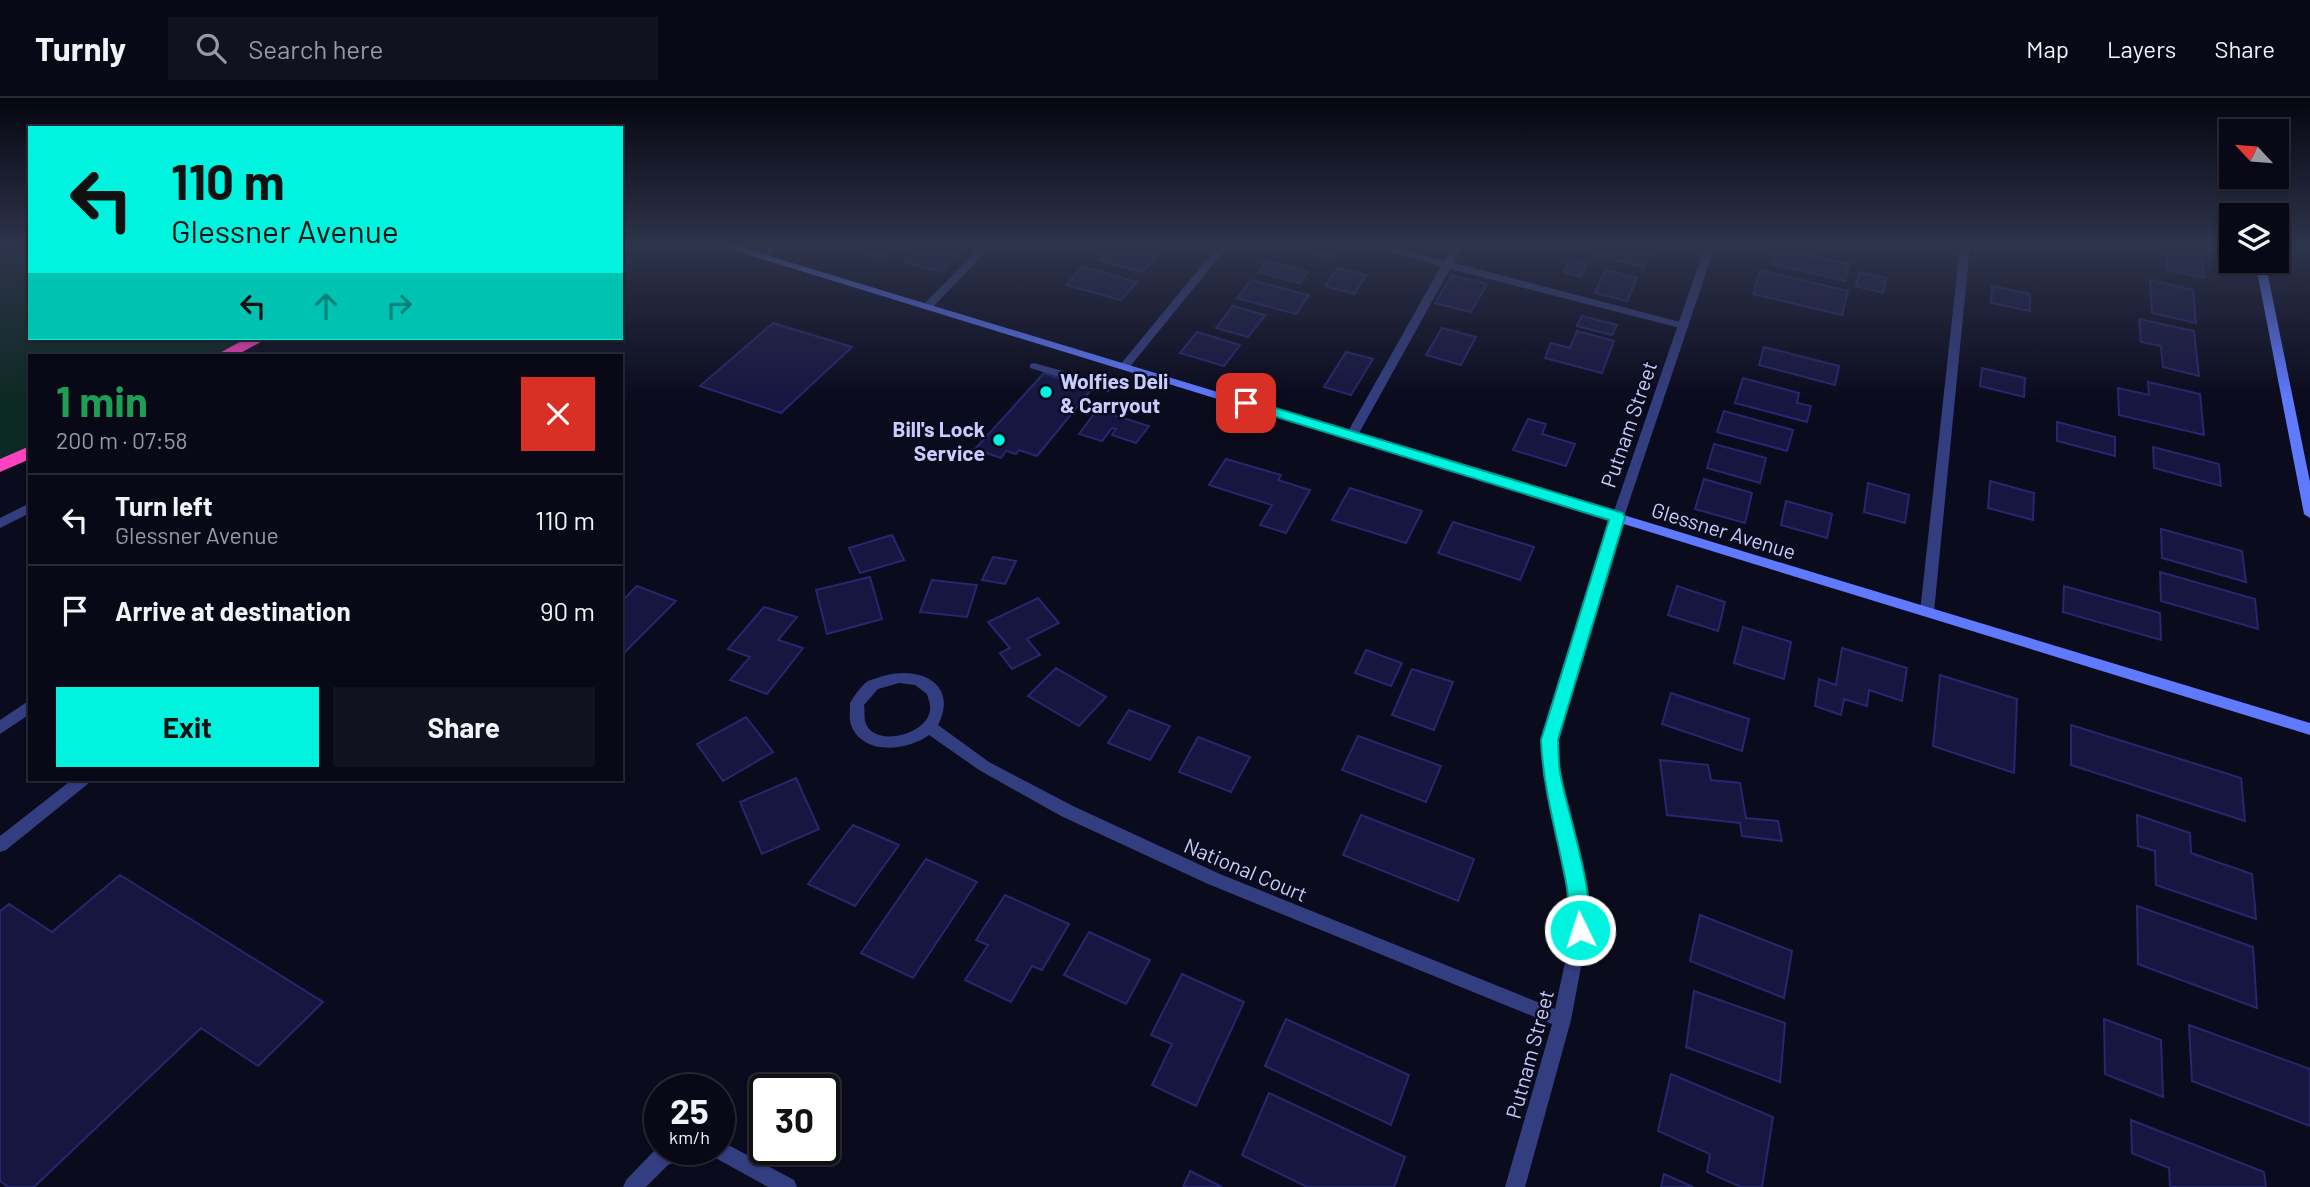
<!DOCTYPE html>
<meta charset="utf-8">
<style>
:root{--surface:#080816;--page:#11111f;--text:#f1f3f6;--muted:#989aa1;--line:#292935;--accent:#00f3de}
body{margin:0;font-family:Barlow,sans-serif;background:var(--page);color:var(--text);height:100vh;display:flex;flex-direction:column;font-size:26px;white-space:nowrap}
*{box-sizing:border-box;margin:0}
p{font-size:23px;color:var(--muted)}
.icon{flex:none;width:38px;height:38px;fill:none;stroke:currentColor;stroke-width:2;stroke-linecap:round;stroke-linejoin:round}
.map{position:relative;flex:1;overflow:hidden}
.sheet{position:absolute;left:28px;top:256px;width:595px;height:427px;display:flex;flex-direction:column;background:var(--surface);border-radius:0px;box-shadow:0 2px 5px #0004,0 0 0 2px var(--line)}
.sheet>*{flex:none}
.top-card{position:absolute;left:28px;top:28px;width:595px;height:214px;border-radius:0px;box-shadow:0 2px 5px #0004,0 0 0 2px var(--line);background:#00f3de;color:#111;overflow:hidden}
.needle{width:46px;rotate:296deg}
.controls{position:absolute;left:2219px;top:21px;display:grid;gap:14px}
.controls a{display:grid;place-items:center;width:70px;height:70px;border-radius:0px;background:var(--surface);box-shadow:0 2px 5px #0004,0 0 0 2px var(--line);font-size:35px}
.speed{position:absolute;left:644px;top:976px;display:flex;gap:14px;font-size:35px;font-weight:700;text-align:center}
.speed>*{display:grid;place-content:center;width:91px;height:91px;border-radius:50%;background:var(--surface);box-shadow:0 2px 5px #0004,0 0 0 2px var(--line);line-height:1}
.speed small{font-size:18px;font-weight:400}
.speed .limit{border:4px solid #111;border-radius:10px;background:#fff;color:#111}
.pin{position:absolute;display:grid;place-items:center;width:60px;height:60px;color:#fff;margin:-30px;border-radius:14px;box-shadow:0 4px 10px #0006}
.me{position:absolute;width:77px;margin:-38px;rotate:356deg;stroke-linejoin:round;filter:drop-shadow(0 0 5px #0008)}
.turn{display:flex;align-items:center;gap:24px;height:147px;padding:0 28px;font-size:32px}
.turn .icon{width:91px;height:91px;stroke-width:2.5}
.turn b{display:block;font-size:49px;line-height:60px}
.lanes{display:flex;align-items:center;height:66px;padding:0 28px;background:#0003;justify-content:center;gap:35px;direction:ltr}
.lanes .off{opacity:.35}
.round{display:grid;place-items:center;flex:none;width:74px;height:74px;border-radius:0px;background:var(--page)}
.overview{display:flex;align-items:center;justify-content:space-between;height:119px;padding:0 28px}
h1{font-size:42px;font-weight:700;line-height:52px;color:#1e9e55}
.primary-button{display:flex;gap:14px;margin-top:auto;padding:14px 28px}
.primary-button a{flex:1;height:80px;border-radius:0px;background:var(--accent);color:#111;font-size:28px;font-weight:700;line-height:80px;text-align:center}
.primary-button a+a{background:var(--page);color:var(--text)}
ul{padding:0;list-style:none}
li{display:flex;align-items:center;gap:21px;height:91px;padding:0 28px;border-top:2px solid var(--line)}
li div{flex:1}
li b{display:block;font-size:26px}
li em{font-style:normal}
header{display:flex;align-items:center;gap:42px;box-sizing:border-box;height:98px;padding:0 35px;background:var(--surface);border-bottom:2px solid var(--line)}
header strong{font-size:33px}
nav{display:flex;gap:38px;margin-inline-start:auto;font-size:24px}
.search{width:490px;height:63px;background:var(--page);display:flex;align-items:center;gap:18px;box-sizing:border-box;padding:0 24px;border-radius:0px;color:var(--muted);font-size:26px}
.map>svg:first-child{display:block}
</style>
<header>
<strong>Turnly</strong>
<div class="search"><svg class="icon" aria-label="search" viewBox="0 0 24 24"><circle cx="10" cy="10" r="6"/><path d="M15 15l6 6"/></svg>Search here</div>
<nav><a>Map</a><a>Layers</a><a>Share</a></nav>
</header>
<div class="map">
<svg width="2310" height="1089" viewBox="0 0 2310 1089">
<rect width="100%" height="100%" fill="#0b0b1e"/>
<path fill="#0d2923" d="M0,148H30V240H260L224,257H30V354L0,368Z"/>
<path fill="#161640" stroke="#27266e" stroke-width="2" d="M858,148H899L884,160L855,151Z
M923,148H968L940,174L905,164Z
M1112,148H1143L1161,153L1142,174L1099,162Z
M1283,148H1336L1328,160Z
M1596,148H1628L1650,153L1644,169L1592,156Z
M2166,148H2201L2204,180L2167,172Z
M1777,150L1849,166L1845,183L1773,166Z
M1570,162L1587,166L1581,179L1564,174Z
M1266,163L1308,174L1300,185L1258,174Z
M1083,169L1137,184L1121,202L1066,187Z
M1338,170L1367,177L1354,196L1325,188Z
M1605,172L1637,180L1627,203L1595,195Z
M1760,172L1848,193L1842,217L1753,196Z
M1859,174L1886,180L1883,195L1856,188Z
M1452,177L1487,186L1471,214L1435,205Z
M1251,182L1309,197L1296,216L1237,200Z
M2150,182L2193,192L2196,225L2152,215Z
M1992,188L2030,196V213L1991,205Z
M1233,208L1265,217L1248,239L1216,230Z
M1582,218L1617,227L1612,237L1577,228Z
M2139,221L2194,233L2199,278L2163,269L2161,248L2141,244Z
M773,225L852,249L781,315L700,288Z
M1442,230L1476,239L1461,267L1426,257Z
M1577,233L1614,243L1602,275L1545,260L1551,245L1570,250Z
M1197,234L1240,247L1224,268L1180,255Z
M1764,249L1839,268L1835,287L1759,267Z
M1346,254L1373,261L1351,297L1324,289Z
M1982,270L2025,280L2024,299L1980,288Z
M1044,275L1091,292L1037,358L1019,352L1016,356L1006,353L1001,360L975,351Z
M1743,280L1799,295L1797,305L1811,308L1807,324L1735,305Z
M2148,284L2200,296L2204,337L2119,317L2118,290L2149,297Z
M1097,312L1149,328L1136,345L1112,337L1116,331L1112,330L1102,343L1079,336Z
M1724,313L1793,332L1787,353L1717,334Z
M1528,321L1546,326L1542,336L1575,346L1566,368L1513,352Z
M2057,324L2115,339V358L2057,343Z
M1714,346L1766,360L1760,385L1707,370Z
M2153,349L2219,366L2221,388L2154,370Z
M1226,361L1281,377L1278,382L1310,392L1286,435L1260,427L1272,407L1209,387Z
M1704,381L1752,395L1745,425L1695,411Z
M1990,383L2034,395L2033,422L1988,410Z
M1868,385L1909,397L1905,425L1864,414Z
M1350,390L1422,413L1406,445L1332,422Z
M1786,403L1832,416L1827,440L1781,427Z
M1453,424L1534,449L1520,482L1438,455Z
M2161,431L2242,453L2246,484L2162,460Z
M892,437L904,462L860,475L849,450Z
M993,459L1016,463L1005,486L982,482Z
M2160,474L2255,501L2258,531L2161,503Z
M870,479L882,521L827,536L816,492Z
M932,482L977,487L967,519L920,514Z
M637,488L676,503L621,558V504Z
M1677,488L1725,504L1718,533L1668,517Z
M2064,488L2160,515L2161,542L2063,514Z
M1038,500L1059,525L1027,541L1040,557L1012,571L1000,555L1010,550L988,524Z
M764,509L797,519L778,542L803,550L767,596L730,582L750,559L728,551Z
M1743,529L1791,544L1784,581L1734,565Z
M1842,550L1907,570L1902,603L1869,592L1867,608L1844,601L1841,617L1815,608L1819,581L1836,587Z
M1366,552L1402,565L1391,588L1355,575Z
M1056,570L1106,599L1079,628L1028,598Z
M1412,571L1453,584L1434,632L1392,617Z
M1940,577L2017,601L2014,675L1933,648Z
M1671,595L1749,621L1742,653L1662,626Z
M1129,612L1170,628L1150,662L1108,645Z
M746,619L773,654L723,683L697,646Z
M2071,627L2241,680L2245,723L2071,667Z
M1358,638L1441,668L1426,704L1342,672Z
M1198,639L1250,659L1231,694L1179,674Z
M1660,662L1708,667L1711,682L1740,685L1746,720L1778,723L1782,743L1742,738L1740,725L1667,717Z
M796,680L819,731L762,756L740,704Z
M1361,717L1474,761L1458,803L1343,757Z
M2137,717L2190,735L2191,755L2252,776L2256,821L2156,787L2155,753L2138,748Z
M853,727L899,747L855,808L808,786Z
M926,761L977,784L913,880L861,855Z
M120,777L323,904L258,968L201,930L34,1089H8L0,1083V813L9,806L52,834Z
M1005,797L1069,826L1042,872L1032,868L1011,904L965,882L988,847L976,842Z
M2137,808L2253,849L2257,910L2138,866Z
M1700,817L1792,853L1784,900L1690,863Z
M1089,834L1150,862L1126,906L1064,877Z
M1182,876L1244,904L1196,1008L1152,987L1172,946L1151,937Z
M1694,893L1785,925L1780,984L1686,949Z
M1286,921L1409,977L1391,1027L1265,968Z
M2104,921L2161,942L2163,999L2105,976Z
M2189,927L2310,971V1028L2192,983Z
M1671,976L1773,1019L1762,1089H1741L1707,1074L1710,1056L1658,1033Z
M1269,995L1405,1059L1394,1089H1307L1242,1057Z
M2131,1022L2264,1074L2266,1089H2170L2169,1070L2132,1055Z
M1190,1073L1222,1089H1183Z
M1664,1076L1693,1089H1661Z"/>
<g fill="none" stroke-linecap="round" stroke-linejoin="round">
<path fill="#333e81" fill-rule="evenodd" d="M981,148H992L931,211H923V207Z
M1370,148H1387L1445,163L1453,148H1463L1454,165L1688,226L1689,228L1684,231L1450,171L1358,337L1352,341L1346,337L1441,168Z
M1960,148H1970L1934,514L1927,519L1920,514Z
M1034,265L1112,287L1114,290L1108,294L1030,270V266Z
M30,405V415L0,430V420Z
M30,602V616L0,636V622Z"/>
<path fill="#333e81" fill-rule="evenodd" d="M770,148H782L766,161H758V157Z
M1218,148H1228L1128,271H1120V267Z
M1705,148H1715L1624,419L1557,641L1559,677L1576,740L1588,832L1571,922L1525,1089H1505L1552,926L1208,786L1061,718L979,672L929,637C907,653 863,658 851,627C849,621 850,612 850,605C854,598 861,588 868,583C872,581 879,580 883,578C920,567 959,586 938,627L989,664L1073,708L1220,776L1555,911L1572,832L1560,740L1543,677V641L1612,419ZM899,585L915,587L927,596C928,600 931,607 930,612C928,637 872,651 865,623C864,618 865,612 864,607L878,591Z
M73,681H92L89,685L6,752L0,754V738Z
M719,1042L794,1082L797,1089H768L712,1058L710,1052H719Z
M660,1051L690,1052L688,1059L668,1067L646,1089H623L626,1082L654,1053Z"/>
<path fill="#5f79ff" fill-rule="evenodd" d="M720,148H736L2310,625V637Z
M2255,163H2265L2310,384V420L2304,416Z"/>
<path fill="#ff43c0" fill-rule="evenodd" d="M247,240H268L237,257H216Z
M30,348V361L0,374V361Z"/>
</g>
<linearGradient id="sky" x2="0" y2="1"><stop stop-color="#060610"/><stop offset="0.49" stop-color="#2e344c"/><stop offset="1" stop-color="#2e344c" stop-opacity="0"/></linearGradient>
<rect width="2310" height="301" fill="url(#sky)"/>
<path fill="#00f3de" stroke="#009e90" stroke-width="2" d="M1246,301L1623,415L1625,419L1558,642C1559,654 1558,667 1561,679C1567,713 1600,809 1586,838L1580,841L1573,838C1567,824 1569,805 1567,790C1558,740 1543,692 1541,642L1609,422L1241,308L1240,305Z"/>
<g fill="#00f3de" stroke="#0b0b1e" stroke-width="2.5">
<circle cx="1046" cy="294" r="7"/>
<circle cx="999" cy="342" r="7"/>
</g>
<g text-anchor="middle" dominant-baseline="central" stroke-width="5" stroke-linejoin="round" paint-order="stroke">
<g font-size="21" font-weight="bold" fill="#c8ccff" stroke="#0b0b1e" text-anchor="start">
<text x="1060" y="282">Wolfies Deli<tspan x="1060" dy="24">&amp; Carryout</tspan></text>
<text x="985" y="330" text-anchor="end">Bill's Lock<tspan x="985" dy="24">Service</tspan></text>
</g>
<g font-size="21" fill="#c8ccff" stroke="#0b0b1e">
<text transform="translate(1628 326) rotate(-71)">Putnam Street</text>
<text transform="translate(1724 432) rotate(17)">Glessner Avenue</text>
<text transform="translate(1246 771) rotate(23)">National Court</text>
<text transform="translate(1529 956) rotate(-75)">Putnam Street</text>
</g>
</g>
</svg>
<div class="controls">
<a><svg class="needle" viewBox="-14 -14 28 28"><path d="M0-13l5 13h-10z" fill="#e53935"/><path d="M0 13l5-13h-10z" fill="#989aa1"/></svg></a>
<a><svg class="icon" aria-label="layers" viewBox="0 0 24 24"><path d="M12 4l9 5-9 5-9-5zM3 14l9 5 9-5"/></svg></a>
</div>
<div class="speed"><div>25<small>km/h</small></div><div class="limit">30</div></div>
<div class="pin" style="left:1246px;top:305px;background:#d93025"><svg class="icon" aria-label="arrive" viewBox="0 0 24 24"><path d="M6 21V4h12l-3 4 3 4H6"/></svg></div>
<svg class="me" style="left:1580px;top:832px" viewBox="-20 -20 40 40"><circle r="17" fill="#00f3de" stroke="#fff" stroke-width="3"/><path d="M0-11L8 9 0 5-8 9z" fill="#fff"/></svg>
<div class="top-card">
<div class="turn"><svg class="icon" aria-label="left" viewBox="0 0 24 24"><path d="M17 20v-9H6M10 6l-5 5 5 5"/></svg><div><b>110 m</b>Glessner Avenue</div></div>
<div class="lanes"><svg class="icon" aria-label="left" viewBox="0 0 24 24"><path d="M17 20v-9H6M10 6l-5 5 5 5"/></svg><svg class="icon off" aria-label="ahead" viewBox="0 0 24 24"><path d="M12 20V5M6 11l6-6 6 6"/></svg><svg class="icon off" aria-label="right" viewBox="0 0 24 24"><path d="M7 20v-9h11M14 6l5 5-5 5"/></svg></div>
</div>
<section class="sheet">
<div class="overview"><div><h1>1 min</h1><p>200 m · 07:58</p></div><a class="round" style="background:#d93025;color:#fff"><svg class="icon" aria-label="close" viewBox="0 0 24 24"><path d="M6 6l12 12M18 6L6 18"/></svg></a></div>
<ul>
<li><svg class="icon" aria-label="left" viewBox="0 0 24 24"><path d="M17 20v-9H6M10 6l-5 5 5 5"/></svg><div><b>Turn left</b><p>Glessner Avenue</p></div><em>110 m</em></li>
<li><svg class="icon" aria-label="arrive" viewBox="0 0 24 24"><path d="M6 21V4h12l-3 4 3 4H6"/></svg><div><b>Arrive at destination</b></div><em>90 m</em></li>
</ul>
<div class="primary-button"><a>Exit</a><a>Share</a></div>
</section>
</div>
